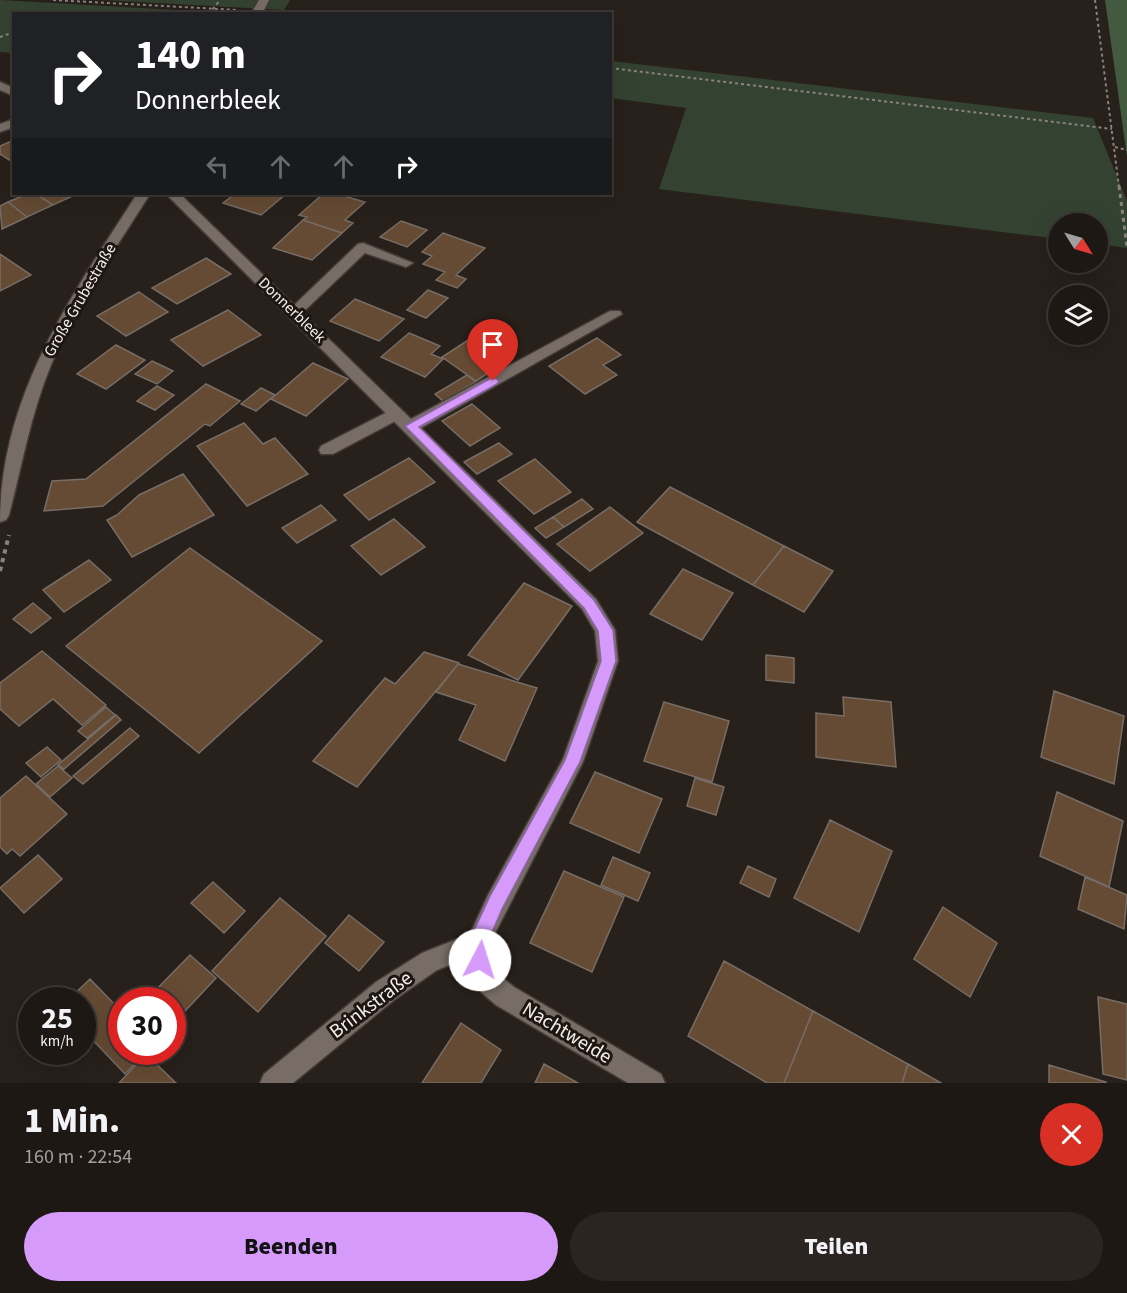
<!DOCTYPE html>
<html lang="de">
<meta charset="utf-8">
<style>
:root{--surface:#1e1814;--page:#2b2522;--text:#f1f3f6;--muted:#a1a0a0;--line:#3c3734;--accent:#d69bfa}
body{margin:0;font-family:"Source Sans 3",sans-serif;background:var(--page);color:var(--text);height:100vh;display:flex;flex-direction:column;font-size:22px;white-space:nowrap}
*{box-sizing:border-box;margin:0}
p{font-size:20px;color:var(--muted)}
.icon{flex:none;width:33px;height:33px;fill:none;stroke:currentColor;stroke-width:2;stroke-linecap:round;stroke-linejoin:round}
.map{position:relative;height:1083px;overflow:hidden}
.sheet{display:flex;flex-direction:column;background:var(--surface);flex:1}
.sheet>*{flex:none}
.top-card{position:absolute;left:12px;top:12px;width:600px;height:183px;border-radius:0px;box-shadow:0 6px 24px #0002,0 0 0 2px var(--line);background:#202124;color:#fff;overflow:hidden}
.needle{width:39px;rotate:127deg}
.tools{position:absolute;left:1048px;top:213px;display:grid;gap:12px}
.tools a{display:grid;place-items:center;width:60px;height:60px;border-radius:50%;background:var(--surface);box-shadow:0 6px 24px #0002,0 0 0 2px var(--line);font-size:30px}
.speed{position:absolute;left:18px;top:987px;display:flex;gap:12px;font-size:30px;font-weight:700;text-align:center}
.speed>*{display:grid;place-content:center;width:78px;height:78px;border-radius:50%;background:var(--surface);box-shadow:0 6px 24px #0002,0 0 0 2px var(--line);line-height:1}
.speed small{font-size:15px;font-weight:400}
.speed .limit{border:9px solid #d22;background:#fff;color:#111}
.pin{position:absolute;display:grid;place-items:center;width:51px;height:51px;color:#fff;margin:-62px -26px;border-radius:50% 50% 50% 0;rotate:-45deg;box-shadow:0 0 6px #0007}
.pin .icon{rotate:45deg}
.me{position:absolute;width:66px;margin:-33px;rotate:5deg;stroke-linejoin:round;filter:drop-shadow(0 0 4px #0008)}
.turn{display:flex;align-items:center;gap:21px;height:126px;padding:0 24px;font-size:27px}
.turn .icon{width:78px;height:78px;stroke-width:2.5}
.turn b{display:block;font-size:42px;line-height:51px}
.lanes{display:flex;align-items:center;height:57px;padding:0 24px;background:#0003;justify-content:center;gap:30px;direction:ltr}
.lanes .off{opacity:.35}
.round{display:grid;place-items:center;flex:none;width:63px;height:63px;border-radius:32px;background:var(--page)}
.overview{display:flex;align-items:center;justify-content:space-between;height:102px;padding:0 24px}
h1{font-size:36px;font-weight:800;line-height:45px}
.button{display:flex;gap:12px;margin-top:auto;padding:12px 24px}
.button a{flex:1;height:69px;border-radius:36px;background:var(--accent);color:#111;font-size:24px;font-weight:800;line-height:69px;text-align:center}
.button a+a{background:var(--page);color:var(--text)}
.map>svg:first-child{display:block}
</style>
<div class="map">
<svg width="1127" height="1083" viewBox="0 0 1127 1083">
<rect width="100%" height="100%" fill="#28201a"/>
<path fill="#344331" d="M0,0L211,12L238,13L14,14L13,53L0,52Z
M104,0H290L284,10Z
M611,61L1093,118L1127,201V248L1098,244V224H1059V239L659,189L686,108L611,98Z"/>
<path fill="#435a40" d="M1105,0H1127V157Z"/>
<path fill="#654b34" stroke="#766d66" stroke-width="1.5" d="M14,140V163L0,154V146Z
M27,194H36L53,205L27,217L8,202Z
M36,194H77L53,205Z
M235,194H286L261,215L223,203Z
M323,194H337L365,202L345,220L353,223L342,233L303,220L307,217L299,215Z
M8,202L27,217L2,229L0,206Z
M303,220L342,233L312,260L273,248Z
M401,221L427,230L407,247L380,237Z
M443,233L485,248L456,275L466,279L457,288L436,280L445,272L423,264L432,256L422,252Z
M0,254L31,275L0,291Z
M206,258L231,274L177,304L152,288Z
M428,290L448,298L426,318L407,310Z
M139,292L168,312L126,336L97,316Z
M355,299L404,319L379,341L330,321Z
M228,310L261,335L203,366L171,340Z
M409,333L440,346L431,354L443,359L425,377L381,357Z
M476,335L511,358L476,381L442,357Z
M597,338L621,355L603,365L617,375L585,394L549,366Z
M116,345L145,360L106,389L77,374Z
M152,361L173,371L157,384L135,374Z
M313,363L348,379L306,416L271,399Z
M467,375L476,382L443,401L435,394Z
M206,384L240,401L210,426L205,424L103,506L44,511L52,481L86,479Z
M157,386L174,395L155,410L137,401Z
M261,388L275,395L256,411L241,404Z
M472,404L500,428L470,446L442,421Z
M244,423L263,444L275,438L308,474L247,506L197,446Z
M499,443L512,454L477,474L464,462Z
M409,458L435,482L369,520L344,495Z
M535,459L571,492L534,514L498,481Z
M183,474L214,515L132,557L107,520L117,515L139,495Z
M670,487L784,546L753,585L637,522Z
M582,499L593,509L564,527L553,517Z
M321,505L336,520L297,543L282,528Z
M610,507L643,533L590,571L557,544Z
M553,517L564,527L546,538L535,528Z
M394,519L425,547L381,575L351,546Z
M784,546L833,571L804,612L753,585Z
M190,548L322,641L199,753L66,646Z
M89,560L111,580L64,612L43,590Z
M683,569L733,593L702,640L650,614Z
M524,583L572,606L518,680L468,655Z
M33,603L51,618L31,633L13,619Z
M42,651L106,705L82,725L53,699L19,726L0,709V683Z
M424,652L459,663L357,787L313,761L385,678L395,684Z
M766,655L794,658V683L766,680Z
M458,664L537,688L505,761L459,740L476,705L436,692Z
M1054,691L1124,716L1114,784L1041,757Z
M843,697L891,702L896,767L816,757V713L844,716Z
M664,702L729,721L712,782L644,761Z
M106,707L115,715L87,738L78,731Z
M116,715L121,720L64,769L58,765Z
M130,728L139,736L83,784L73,776Z
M47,747L61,760L41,777L26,763Z
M58,766L72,778L50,797L36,784Z
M595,772L662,799L639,853L570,823Z
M26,776L67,814L20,856L12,849L7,854L0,847V798Z
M695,778L724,787L716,815L687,806Z
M1057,792L1123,821L1109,887L1040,856Z
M830,820L892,851L859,932L794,898Z
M38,855L62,879L24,913L0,888Z
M613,857L650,873L638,901L601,885Z
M748,866L776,879L769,897L740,883Z
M564,871L624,897L592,972L530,943Z
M1085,877L1127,895L1124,929L1078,909Z
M213,882L245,911L224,933L191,903Z
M280,898L326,936L258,1012L212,971Z
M943,907L997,943L970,997L914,959Z
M349,915L384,942L359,971L325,943Z
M190,955L216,978L172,1025V1000H146Z
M724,961L813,1011L784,1083H767L688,1036Z
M90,979L122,1012V1052H146L125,1074L88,1035L82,1040V1000H68Z
M1098,997L1127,1004V1080L1103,1074Z
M813,1011L908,1064L902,1083H784Z
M461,1023L501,1050L481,1083H422Z
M146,1054L176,1083H119Z
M544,1064L578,1083H535Z
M908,1064L941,1083H902Z
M1049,1065L1106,1082V1083H1049Z"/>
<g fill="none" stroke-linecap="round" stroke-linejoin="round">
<defs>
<path id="lane" d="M363,243L413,263L406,267L365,253L299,316H289L287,313L289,310L358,244Z
M397,407L405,413L403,417L333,454H321L319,450L321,446Z"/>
<path id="street" d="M0,82L14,88V96L0,90Z
M14,119V127L0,132V124Z
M166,194H180L411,419L610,311H620L622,314L421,428L596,599L615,630L618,661L583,762L490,943L494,971L514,987L661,1074L665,1083H628L496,1005L474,986L468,958L437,970L394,1000L293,1083H260L264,1074L376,982L422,953L470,934L488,895L563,759L598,661L595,631L582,609Z"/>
<path id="secondary" d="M259,0H269L262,14H251Z
M137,194H150C115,250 76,304 51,365C31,413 22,465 9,515L6,520L0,522C0,396 72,295 137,194Z"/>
</defs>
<use href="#lane" stroke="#433b38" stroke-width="3"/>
<use href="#street" stroke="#433b38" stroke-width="3"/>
<use href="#secondary" stroke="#433b38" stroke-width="3"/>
<path stroke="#89827e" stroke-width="2" stroke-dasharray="3 3" stroke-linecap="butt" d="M53,0L238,10
M1095,0L1119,187
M67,14H73
M209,14L220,0
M0,37L14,32
M610,68L1112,129
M1115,147L1127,150"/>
<path stroke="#89827e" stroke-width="3" stroke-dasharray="4 4" stroke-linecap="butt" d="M1119,186L1127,247"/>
<path stroke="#89827e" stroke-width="4" stroke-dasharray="4.5 4.5" stroke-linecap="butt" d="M0,571L9,535"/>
<use href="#lane" fill="#776d66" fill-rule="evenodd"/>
<use href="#street" fill="#776d66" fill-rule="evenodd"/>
<use href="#secondary" fill="#776d66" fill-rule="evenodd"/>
</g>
<path fill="#d69bfa" stroke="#8b65a2" stroke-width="1.5" d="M493,377L499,381L497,384L419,427L594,600L613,630L616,661L580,762L502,909L487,944L489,960L487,966L480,969L474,966L469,944L471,937L490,896L565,760L601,661L598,631L584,608L405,426Z"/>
<g text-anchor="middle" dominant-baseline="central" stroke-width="6" stroke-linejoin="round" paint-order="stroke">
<g font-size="16" fill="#f4eeeb" stroke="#1e1611">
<text transform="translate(80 300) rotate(-60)">Große Grubestraße</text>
<text transform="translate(292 310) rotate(44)">Donnerbleek</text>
</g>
<g font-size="20" fill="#f4eeeb" stroke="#1e1611">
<text transform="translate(371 1005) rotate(-37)">Brinkstraße</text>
<text transform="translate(567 1033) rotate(31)">Nachtweide</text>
</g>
</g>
</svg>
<div class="tools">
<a><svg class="needle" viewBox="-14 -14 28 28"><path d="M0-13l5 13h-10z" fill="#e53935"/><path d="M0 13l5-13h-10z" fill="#a1a0a0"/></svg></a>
<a><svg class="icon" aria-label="layers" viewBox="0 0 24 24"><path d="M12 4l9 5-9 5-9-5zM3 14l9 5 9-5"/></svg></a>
</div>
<div class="speed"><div>25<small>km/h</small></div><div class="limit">30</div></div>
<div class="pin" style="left:493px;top:381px;background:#d93025"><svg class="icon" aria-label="arrive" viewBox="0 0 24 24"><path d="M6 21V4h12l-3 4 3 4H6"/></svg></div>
<svg class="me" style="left:480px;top:960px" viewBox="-20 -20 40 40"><circle r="19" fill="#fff"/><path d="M0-13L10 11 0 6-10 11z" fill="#d69bfa"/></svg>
<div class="top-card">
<div class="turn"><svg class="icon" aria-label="right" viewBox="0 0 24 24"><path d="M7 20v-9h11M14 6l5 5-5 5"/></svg><div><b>140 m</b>Donnerbleek</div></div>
<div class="lanes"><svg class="icon off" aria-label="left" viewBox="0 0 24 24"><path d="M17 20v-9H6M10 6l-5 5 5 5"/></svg><svg class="icon off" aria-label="ahead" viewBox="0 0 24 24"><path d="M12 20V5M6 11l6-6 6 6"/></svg><svg class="icon off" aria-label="ahead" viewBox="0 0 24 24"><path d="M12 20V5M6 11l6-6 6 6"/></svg><svg class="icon" aria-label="right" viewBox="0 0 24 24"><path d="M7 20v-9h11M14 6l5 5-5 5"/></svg></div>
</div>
</div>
<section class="sheet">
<div class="overview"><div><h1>1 Min.</h1><p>160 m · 22:54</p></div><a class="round" style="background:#d93025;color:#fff"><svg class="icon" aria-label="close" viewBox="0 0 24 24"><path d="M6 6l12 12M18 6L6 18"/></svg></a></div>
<div class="button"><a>Beenden</a><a>Teilen</a></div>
</section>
